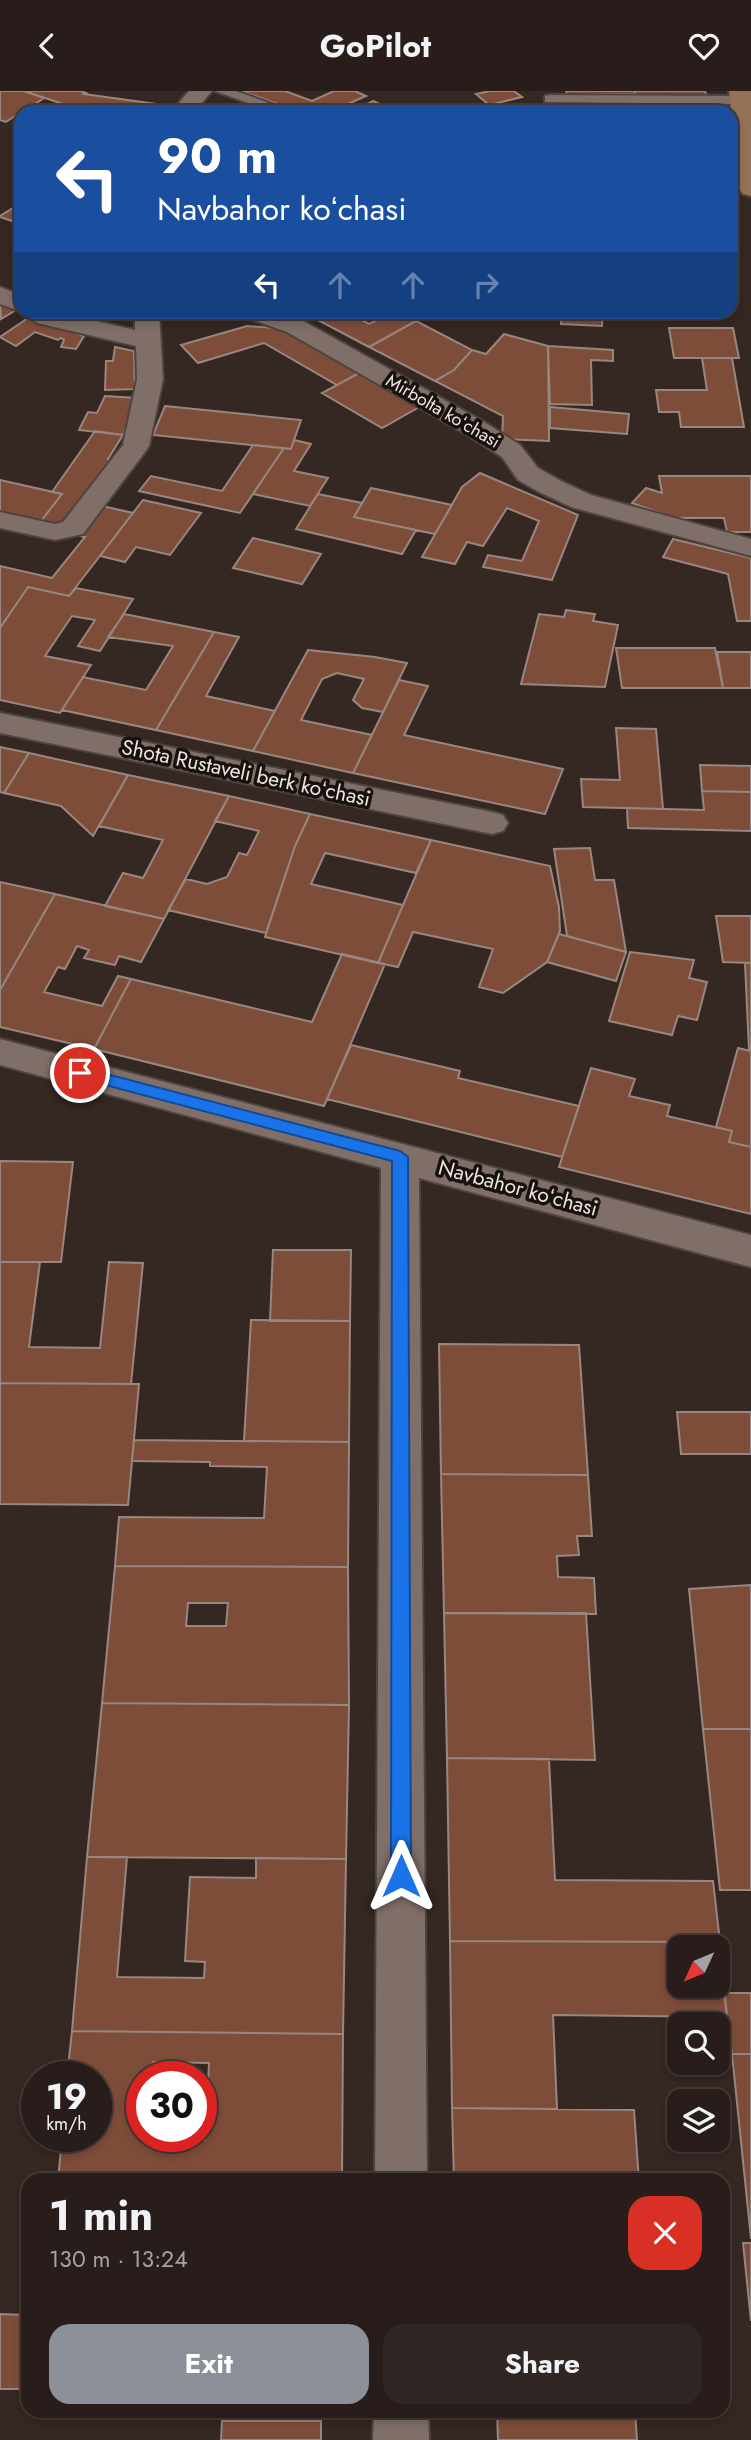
<!DOCTYPE html>
<meta charset="utf-8">
<style>
:root{--surface:#281d1a;--page:#302623;--text:#f1f3f6;--muted:#a5a2a2;--line:#443b39;--accent:#8c9099}
body{margin:0;font-family:Jost,sans-serif;background:var(--page);color:var(--text);height:100vh;display:flex;flex-direction:column;font-size:26px;white-space:nowrap}
*{box-sizing:border-box;margin:0}
p{font-size:23px;color:var(--muted)}
.icon{flex:none;width:38px;height:38px;fill:none;stroke:currentColor;stroke-width:2;stroke-linecap:round;stroke-linejoin:round}
.map{position:relative;flex:1;overflow:hidden}
.panel{position:absolute;left:21px;top:2082px;width:709px;height:245px;display:flex;flex-direction:column;background:var(--surface);border-radius:21px;box-shadow:0 4px 10px #0003,0 0 0 2px var(--line)}
.panel>*{flex:none}
.guide{position:absolute;left:14px;top:14px;width:724px;height:214px;border-radius:21px;box-shadow:0 4px 10px #0003,0 0 0 2px var(--line);background:#1a4fa0;color:#fff;overflow:hidden}
.needle{width:46px;rotate:226deg}
.controls{position:absolute;left:667px;top:1844px;display:grid;gap:14px}
.controls a{display:grid;place-items:center;width:63px;height:63px;border-radius:14px;background:var(--surface);box-shadow:0 4px 10px #0003,0 0 0 2px var(--line);font-size:35px}
.speed{position:absolute;left:21px;top:1970px;display:flex;gap:14px;font-size:35px;font-weight:700;text-align:center}
.speed>*{display:grid;place-content:center;width:91px;height:91px;border-radius:50%;background:var(--surface);box-shadow:0 4px 10px #0003,0 0 0 2px var(--line);line-height:1}
.speed small{font-size:18px;font-weight:400}
.speed .limit{border:10px solid #d22;background:#fff;color:#111}
.pin{position:absolute;display:grid;place-items:center;width:60px;height:60px;color:#fff;margin:-30px;border:4px solid #fff;border-radius:50%;box-shadow:0 2px 7px #0007}
.me{position:absolute;width:77px;margin:-38px;rotate:0deg;stroke-linejoin:round;filter:drop-shadow(0 0 5px #0008)}
.turn{display:flex;align-items:center;gap:24px;height:147px;padding:0 28px;font-size:32px}
.turn .icon{width:91px;height:91px;stroke-width:2.5}
.turn b{display:block;font-size:49px;line-height:60px}
.lanes{display:flex;align-items:center;height:66px;padding:0 28px;background:#0003;justify-content:center;gap:35px;direction:ltr}
.lanes .off{opacity:.35}
.round{display:grid;place-items:center;flex:none;width:74px;height:74px;border-radius:21px;background:var(--page)}
.headline{display:flex;align-items:center;justify-content:space-between;height:119px;padding:0 28px}
h1{font-size:42px;font-weight:700;line-height:52px}
.cta{display:flex;gap:14px;margin-top:auto;padding:14px 28px}
.cta a{flex:1;height:80px;border-radius:21px;background:var(--accent);color:#fff;font-size:28px;font-weight:700;line-height:80px;text-align:center}
.cta a+a{background:var(--page);color:var(--text)}
header{display:flex;justify-content:space-between;align-items:center;height:91px;padding:0 28px;background:var(--surface);font-size:32px;font-weight:700}
.map>svg:first-child{display:block}
</style>
<header><svg class="icon" aria-label="back" viewBox="0 0 24 24"><path d="M15 5l-7 7 7 7"/></svg>GoPilot<svg class="icon" aria-label="heart" viewBox="0 0 24 24"><path d="M12 20l-8-8c-3-5 5-10 8-4 3-6 11-1 8 4z"/></svg></header>
<div class="map">
<svg width="751" height="2349" viewBox="0 0 751 2349">
<rect width="100%" height="100%" fill="#352722"/>
<path fill="#7e4d39" stroke="#988780" stroke-width="2" fill-rule="evenodd" d="M0,0H24L44,7L32,15L40,17L34,21H21V27L15,25L6,31L0,29Z
M24,0H81L86,2L84,3L164,14L158,21H121L66,14Z
M241,0H285L312,10L334,0H355L366,5L330,21H300Z
M490,0H514L522,6L489,14L476,3Z
M566,0H635V3H567Z
M635,0H705L706,4L635,5Z
M373,10L393,19L350,21Z
M660,15L708,17L709,21H660Z
M21,112V133L0,126V125Z
M0,213L16,219L1,228Z
M301,220H345L369,233L397,220L416,230L369,256Z
M562,220H603L602,235L561,233Z
M31,225L84,245L76,258L61,256L64,249L61,247L58,249L35,241L16,255L0,246Z
M416,230L472,259L454,279L435,290L369,256Z
M247,235L288,238L361,281L337,294L264,252L198,272L181,254Z
M669,237H733L739,267H674Z
M504,243L548,255L549,350L502,348L503,325L435,290L454,279L472,259L486,263Z
M548,255L613,259V270L591,269L592,314L550,313Z
M115,256L134,260L135,298L105,299L106,270H113Z
M702,267H732L744,336H681L679,321H659L656,299H707Z
M361,281L421,315L382,337L322,302Z
M105,305L137,307L123,344L79,339L88,321L97,322Z
M165,315L301,329L291,358L153,344Z
M550,316L629,323L627,343L550,337Z
M95,340L123,344L108,368L112,370L63,435L41,430L62,403L52,401Z
M294,349L311,353L294,380L328,387L310,415L253,403L284,357L291,358Z
M253,354L284,357L240,422L139,400L151,385L222,400Z
M480,382L578,424L552,489L483,476L488,464L522,470L539,430L507,417L483,455L467,451L455,473L422,466L462,396Z
M659,385H751V441H727L724,427H674L632,412L646,397L662,402Z
M0,389L62,403L41,430L0,421Z
M371,397L452,414L435,443L354,426Z
M318,403L362,412L354,426L416,439L402,463L296,438Z
M143,409L201,422L170,464L136,456L125,471L100,465Z
M98,414L133,422L69,505L28,496L0,537V475L52,487L85,446L75,444Z
M253,447L321,463L302,493L233,477Z
M673,448L751,467V530H737L728,483L663,466Z
M28,496L69,505L76,497L133,508L100,560L78,555L95,529L72,525L45,565L91,574L60,622L0,609V537Z
M566,519L595,523L593,530L618,534L605,596L521,593L539,523L564,526Z
M124,523L214,541L156,639L62,619L83,586L146,599L173,555L108,546Z
M214,541L239,546L206,605L275,620L253,660L156,639Z
M616,557H715L723,597H622Z
M308,559L375,566L407,572L383,621L362,617L353,609L364,588L337,582L322,588L301,629L372,644L353,682L253,660Z
M717,561H751V597H723Z
M399,589L428,595L404,644L563,678L545,723L353,682Z
M616,637L656,638L663,718L583,716L581,688L620,689Z
M0,656L29,662L4,702L0,701Z
M29,662L128,684L93,745L61,715L4,702Z
M700,674L751,675V701L702,700Z
M128,684L229,705L164,828L105,815L123,782L143,787L163,749L99,735Z
M702,700L751,701V740L628,737L627,717L704,719Z
M229,705L310,723L295,755L266,842L168,819L186,788L207,793L227,786L239,762L247,764L259,740L215,730Z
M310,723L431,749L416,782L325,762L311,793L403,814L378,872L265,846L295,755Z
M431,749L550,775L559,816L560,840L547,871L503,902L479,896L493,858L413,841L398,876L378,872Z
M590,757L595,789H614L626,861L567,845L554,758Z
M0,791L55,803L0,899Z
M55,803L164,828L141,871L119,865L115,874L84,867L89,859L77,855L65,878L58,876L44,901L102,915L118,885L131,888L94,958L0,936V899Z
M716,825H751V872L723,871Z
M559,843L626,861L616,890L547,871Z
M630,861L694,869L689,887L707,891L697,929L678,925L672,944L609,930Z
M342,863L385,873L324,1015L94,958L131,888L312,931Z
M745,872H751V960L749,959Z
M351,954L460,980L458,987L579,1015L562,1066L327,1008Z
M738,957L751,960V1056L729,1051L732,1040L716,1036Z
M591,977L635,988L629,1005L670,1014L667,1025L732,1040L729,1051L751,1056V1123L559,1076Z
M0,1070L73,1071L61,1171H0Z
M273,1159H351L350,1230H270Z
M0,1171H40L29,1256L100,1257L109,1171L143,1172L131,1293L0,1292Z
M251,1229L350,1230L349,1351L244,1350Z
M439,1253L579,1254L588,1384L441,1383Z
M0,1292L139,1293L128,1414L0,1413Z
M677,1321H751V1363H681Z
M134,1349L349,1351L348,1476L115,1475L119,1426L264,1427L267,1376L210,1375V1371L132,1370Z
M441,1383L588,1384L592,1445H577L579,1464L557,1465L558,1486L594,1487L596,1523L444,1522Z
M115,1475L348,1476L349,1614L102,1612ZM188,1512H228L226,1535H186Z
M751,1494V1638H703L689,1498Z
M444,1522H586L595,1669L447,1667Z
M102,1612L349,1614L346,1768L87,1766Z
M703,1638H751V1799H720Z
M447,1667L549,1668L555,1789L713,1790L720,1851L450,1850Z
M87,1766H127L117,1886L204,1887L205,1871L185,1870L190,1786L256,1787V1767L346,1768L343,1943L72,1940Z
M450,1850L720,1851L727,1926L553,1924L557,2018L452,2017ZM679,1857H718V1895H679Z
M724,1902H751V1963H732Z
M72,1940L343,1943L342,2090H58L62,2046H96V1986H67ZM153,1971L209,1972L205,2049L148,2048V2046H142V1986H152Z
M732,1963H751V2148Z
M452,2017L634,2019L639,2090H454Z
M743,2152H751V2230Z
M0,2223L28,2224L25,2298H0Z
M222,2320H322L321,2330H222Z
M497,2320H635L637,2349H498Z
M222,2330H321V2349H221Z"/>
<g fill="none" stroke-linecap="round" stroke-linejoin="round">
<defs>
<path id="service" d="M215,0H236L294,21H273Z
M550,4L741,5L748,9L741,13L545,11V5Z"/>
<path id="minor" d="M189,0H212L194,21H171Z
M0,196L21,204V220H53L135,239V220H159L163,288L149,355L145,361L83,443L55,449L0,437V421L55,433L63,431L123,354L137,288L136,255L37,232L22,221L0,213Z
M239,220H276L305,231L484,331L520,354L538,377L561,390L591,404L751,448V465L571,416L541,402L518,389L502,366L466,343L287,241L242,225Z
M0,622L492,721L503,724L508,732L503,740L492,743L0,642Z
M0,948L751,1144V1176L419,1087L427,2090H375L381,1077L0,974Z
M374,2320H428L429,2349H373Z"/>
<path id="secondary" d="M729,0H751V105L743,103L739,98Z"/>
</defs>
<use href="#service" stroke="#4e433e" stroke-width="4"/>
<use href="#minor" stroke="#4e433e" stroke-width="4"/>
<use href="#secondary" stroke="#4e433e" stroke-width="4"/>
<use href="#service" fill="#7f6f68" fill-rule="evenodd"/>
<use href="#minor" fill="#7f6f68" fill-rule="evenodd"/>
<use href="#secondary" fill="#937257" fill-rule="evenodd"/>
</g>
<path fill="#1a73e8" stroke="#114b97" stroke-width="2" d="M80,976L400,1060L408,1066L411,1785L408,1792L401,1795L394,1792L391,1785L392,1070L75,986L73,982L75,978Z"/>
<g text-anchor="middle" dominant-baseline="central" stroke-width="7" stroke-linejoin="round" paint-order="stroke">
<g font-size="18" fill="#eee5e1" stroke="#18120f">
<text transform="translate(443 320) rotate(30)">Mirbolta koʻchasi</text>
</g>
<g font-size="21" fill="#eee5e1" stroke="#18120f">
<text transform="translate(246 682) rotate(12)">Shota Rustaveli berk koʻchasi</text>
<text transform="translate(518 1097) rotate(15)">Navbahor koʻchasi</text>
</g>
</g>
</svg>
<div class="controls">
<a><svg class="needle" viewBox="-14 -14 28 28"><path d="M0-13l5 13h-10z" fill="#e53935"/><path d="M0 13l5-13h-10z" fill="#a5a2a2"/></svg></a>
<a><svg class="icon" aria-label="search" viewBox="0 0 24 24"><circle cx="10" cy="10" r="6"/><path d="M15 15l6 6"/></svg></a>
<a><svg class="icon" aria-label="layers" viewBox="0 0 24 24"><path d="M12 4l9 5-9 5-9-5zM3 14l9 5 9-5"/></svg></a>
</div>
<div class="speed"><div>19<small>km/h</small></div><div class="limit">30</div></div>
<div class="pin" style="left:80px;top:982px;background:#d93025"><svg class="icon" aria-label="arrive" viewBox="0 0 24 24"><path d="M6 21V4h12l-3 4 3 4H6"/></svg></div>
<svg class="me" style="left:401px;top:1785px" viewBox="-20 -20 40 40"><path d="M0-17L14 15 0 8-14 15z" fill="#1a73e8" stroke="#fff" stroke-width="4"/></svg>
<div class="guide">
<div class="turn"><svg class="icon" aria-label="left" viewBox="0 0 24 24"><path d="M17 20v-9H6M10 6l-5 5 5 5"/></svg><div><b>90 m</b>Navbahor koʻchasi</div></div>
<div class="lanes"><svg class="icon" aria-label="left" viewBox="0 0 24 24"><path d="M17 20v-9H6M10 6l-5 5 5 5"/></svg><svg class="icon off" aria-label="ahead" viewBox="0 0 24 24"><path d="M12 20V5M6 11l6-6 6 6"/></svg><svg class="icon off" aria-label="ahead" viewBox="0 0 24 24"><path d="M12 20V5M6 11l6-6 6 6"/></svg><svg class="icon off" aria-label="right" viewBox="0 0 24 24"><path d="M7 20v-9h11M14 6l5 5-5 5"/></svg></div>
</div>
<section class="panel">
<div class="headline"><div><h1>1 min</h1><p>130 m · 13:24</p></div><a class="round" style="background:#d93025;color:#fff"><svg class="icon" aria-label="close" viewBox="0 0 24 24"><path d="M6 6l12 12M18 6L6 18"/></svg></a></div>
<div class="cta"><a>Exit</a><a>Share</a></div>
</section>
</div>
